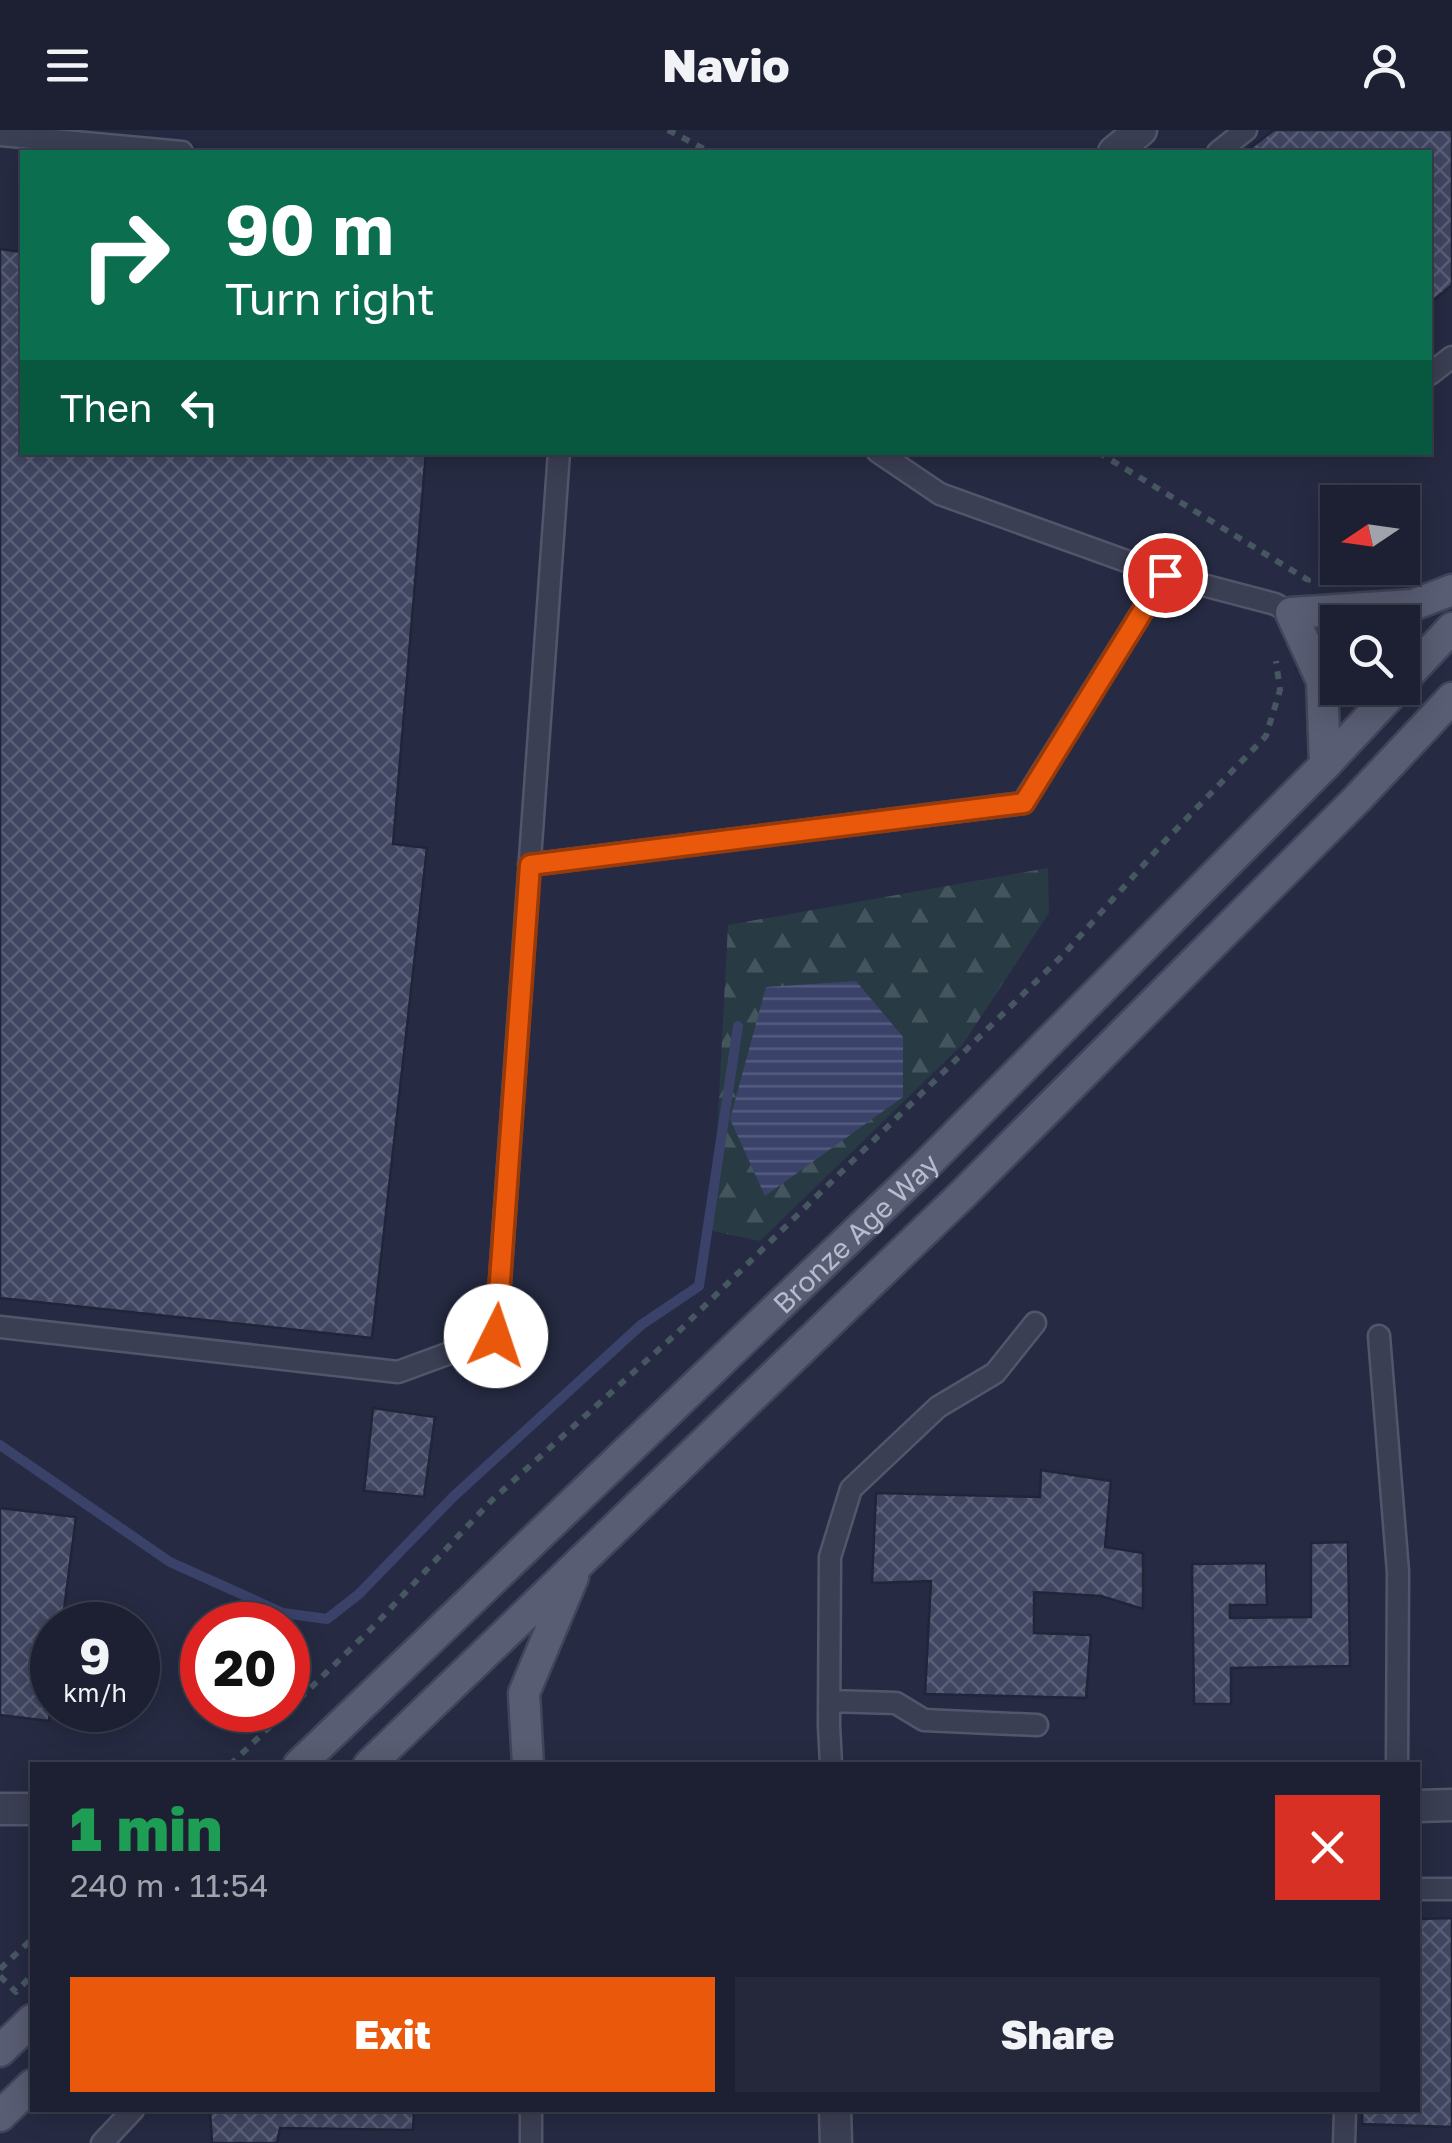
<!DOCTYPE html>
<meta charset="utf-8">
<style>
:root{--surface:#1c2032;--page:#25283a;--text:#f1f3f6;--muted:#a0a3ac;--line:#3a3e4d;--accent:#ea580c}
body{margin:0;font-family:"Golos Text",sans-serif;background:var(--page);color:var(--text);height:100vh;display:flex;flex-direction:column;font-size:38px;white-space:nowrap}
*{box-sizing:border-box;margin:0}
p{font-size:32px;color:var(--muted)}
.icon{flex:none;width:55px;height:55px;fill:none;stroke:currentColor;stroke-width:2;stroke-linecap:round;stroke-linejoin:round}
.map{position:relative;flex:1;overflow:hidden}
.details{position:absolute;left:30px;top:1632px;width:1390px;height:350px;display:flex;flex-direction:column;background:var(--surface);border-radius:0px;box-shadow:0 5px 25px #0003,0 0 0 2px var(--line)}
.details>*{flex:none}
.guide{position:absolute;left:20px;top:20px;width:1412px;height:305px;border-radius:0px;box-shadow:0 5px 25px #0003,0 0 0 2px var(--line);background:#0b6e4f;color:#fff;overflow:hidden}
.needle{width:65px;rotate:257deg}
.controls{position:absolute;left:1320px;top:355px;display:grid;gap:20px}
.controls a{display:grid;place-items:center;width:100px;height:100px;border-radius:0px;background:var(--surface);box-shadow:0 5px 25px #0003,0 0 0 2px var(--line);font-size:50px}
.speed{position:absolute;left:30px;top:1472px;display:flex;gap:20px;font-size:50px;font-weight:700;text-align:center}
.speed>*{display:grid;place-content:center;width:130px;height:130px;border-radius:50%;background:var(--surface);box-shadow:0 5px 25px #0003,0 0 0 2px var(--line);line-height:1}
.speed small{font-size:25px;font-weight:400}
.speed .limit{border:15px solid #d22;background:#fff;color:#111}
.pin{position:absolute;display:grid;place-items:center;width:85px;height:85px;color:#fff;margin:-42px;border:5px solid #fff;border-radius:50%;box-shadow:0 2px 10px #0007}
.me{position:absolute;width:110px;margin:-55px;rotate:4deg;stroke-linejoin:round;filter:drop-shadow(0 0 8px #0008)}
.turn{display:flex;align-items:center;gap:35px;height:210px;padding:0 40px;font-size:45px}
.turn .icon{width:130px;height:130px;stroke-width:2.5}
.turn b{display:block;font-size:70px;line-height:85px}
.then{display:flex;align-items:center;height:95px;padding:0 40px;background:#0003;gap:20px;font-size:38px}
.round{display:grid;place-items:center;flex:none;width:105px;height:105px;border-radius:0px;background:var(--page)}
.headline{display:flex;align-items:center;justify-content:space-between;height:170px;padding:0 40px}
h1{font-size:60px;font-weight:800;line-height:75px;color:#1e9e55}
.primary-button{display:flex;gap:20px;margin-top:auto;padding:20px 40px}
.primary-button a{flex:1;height:115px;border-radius:0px;background:var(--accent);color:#fff;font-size:40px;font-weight:800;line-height:115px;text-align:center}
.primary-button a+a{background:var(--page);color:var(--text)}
header{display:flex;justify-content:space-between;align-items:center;height:130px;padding:0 40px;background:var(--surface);font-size:45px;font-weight:800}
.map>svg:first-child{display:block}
</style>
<header><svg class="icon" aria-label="menu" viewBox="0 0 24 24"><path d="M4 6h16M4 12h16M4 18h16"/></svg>Navio<svg class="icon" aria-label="person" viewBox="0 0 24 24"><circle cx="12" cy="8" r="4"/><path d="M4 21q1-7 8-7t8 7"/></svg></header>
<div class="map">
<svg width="1452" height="2013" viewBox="0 0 1452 2013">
<defs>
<pattern id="forest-firs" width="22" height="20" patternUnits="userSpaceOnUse" patternTransform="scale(2.5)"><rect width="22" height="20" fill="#283a44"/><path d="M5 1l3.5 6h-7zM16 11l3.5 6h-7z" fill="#45555e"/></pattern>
<pattern id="water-rules" width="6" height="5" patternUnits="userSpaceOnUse" patternTransform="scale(2.5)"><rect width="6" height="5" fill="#3a426a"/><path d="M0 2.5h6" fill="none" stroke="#545b7e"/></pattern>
<pattern id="building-cross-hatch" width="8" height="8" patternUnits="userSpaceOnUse" patternTransform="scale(2.5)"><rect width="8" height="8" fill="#404661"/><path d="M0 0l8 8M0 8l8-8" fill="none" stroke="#5a5f76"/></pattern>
</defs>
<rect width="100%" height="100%" fill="#262b43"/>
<path fill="url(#forest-firs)" d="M1048,738L1049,783L963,914L760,1111L712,1101L728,795Z"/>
<path fill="url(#water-rules)" d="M856,851L903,907V967L765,1066L730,989L766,857Z"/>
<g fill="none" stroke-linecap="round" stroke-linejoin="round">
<path stroke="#3a426a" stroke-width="10" d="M0,1315L170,1432L283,1483L327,1489L359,1464L453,1367L641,1195L699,1156L738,896"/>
</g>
<path fill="url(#building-cross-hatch)" stroke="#21253a" stroke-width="2.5" d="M1274,0H1452V155L1430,173V22H1245Z
M0,119L22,122V322H426L393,714L427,718L372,1208L0,1168Z
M373,1278L435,1287L424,1367L364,1361Z
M1041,1340L1111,1351L1105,1417L1143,1423V1479L1101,1466L1034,1462V1503L1091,1505L1086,1568L925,1564L931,1451L872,1453L876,1363L1040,1367Z
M0,1378L76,1387L62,1495H52V1566L49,1591L0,1585Z
M1348,1412L1350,1536L1231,1538V1574H1194L1192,1434L1266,1433L1267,1475H1230V1488L1311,1487V1413Z
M1452,1788V1997L1362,1994V1980H1418V1789Z
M210,1980H414L413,2000L280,1998L277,2013H212Z
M1050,1980H1227V1983Z"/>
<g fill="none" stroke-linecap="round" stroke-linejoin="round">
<defs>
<path id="service" d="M0,5L182,22
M1218,22L1246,0
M1430,244L1452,227
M878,322L940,364L1165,445L1275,474L1291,483
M529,735L1023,673L1165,445
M0,1197L398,1242L496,1206L559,322
M1379,1206L1398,1442L1397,1635
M829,1571L896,1573L924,1590L1037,1595
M831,1635L829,1595L830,1427L851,1359L938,1277L995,1243L1035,1193
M1418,1759H1452
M531,1980V2013
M102,2013L133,1980
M1344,2013L1345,1980"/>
<path id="minor" d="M1114,22L1141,0
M1418,1676L1452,1675
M0,1679H32
M835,1980L836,2013"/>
<g id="primary">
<path d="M1402,551L1452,498"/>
<path d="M1325,635L1322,551L1291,483L1413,475L1452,460"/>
<path id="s1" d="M299,1635L922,1039L1325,635L1397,558"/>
<path d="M369,1635L963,1064L1357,669L1452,568"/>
<path d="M528,1635L524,1563L573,1447"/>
<path d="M0,1921L32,1890"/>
<path d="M0,1986L32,1955"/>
</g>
</defs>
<use href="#service" stroke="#53566a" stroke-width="25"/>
<use href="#minor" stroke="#53566a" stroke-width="35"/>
<use href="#primary" stroke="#424559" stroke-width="35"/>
<path stroke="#475761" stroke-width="6" stroke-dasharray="8 8" stroke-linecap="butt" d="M668,0L710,22
M1098,322L1308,450L1307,452
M288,1580L374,1496L492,1370L677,1203L1063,825L1164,712L1266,606L1280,560L1276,531
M230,1635L287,1580
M0,1839L32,1809
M0,1846L16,1862L32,1845"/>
<use href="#service" stroke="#3b3f53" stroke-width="20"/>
<use href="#minor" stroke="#3b3f53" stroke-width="30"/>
<use href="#primary" stroke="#595d73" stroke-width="30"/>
</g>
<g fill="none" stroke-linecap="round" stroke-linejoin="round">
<defs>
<path id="route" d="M496,1206L530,735L1024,673L1165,445"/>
</defs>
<use href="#route" stroke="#983908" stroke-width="25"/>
<use href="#route" stroke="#ea580c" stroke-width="18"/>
</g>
<g text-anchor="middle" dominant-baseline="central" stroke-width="10" stroke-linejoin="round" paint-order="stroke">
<g font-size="28" fill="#b8bbcd" stroke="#1f2338">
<text stroke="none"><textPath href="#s1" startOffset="770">Bronze Age Way</textPath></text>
</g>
</g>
</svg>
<div class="controls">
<a><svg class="needle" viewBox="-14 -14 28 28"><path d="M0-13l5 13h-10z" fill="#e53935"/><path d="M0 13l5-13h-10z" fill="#a0a3ac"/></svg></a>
<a><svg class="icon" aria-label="search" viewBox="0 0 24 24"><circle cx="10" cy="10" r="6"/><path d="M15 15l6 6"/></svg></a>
</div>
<div class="speed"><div>9<small>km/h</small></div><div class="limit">20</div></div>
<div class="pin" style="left:1165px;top:445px;background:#d93025"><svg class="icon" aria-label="arrive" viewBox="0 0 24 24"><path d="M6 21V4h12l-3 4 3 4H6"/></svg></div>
<svg class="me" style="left:496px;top:1206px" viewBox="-20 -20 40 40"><circle r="19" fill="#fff"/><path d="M0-13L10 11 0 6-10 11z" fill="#ea580c"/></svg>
<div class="guide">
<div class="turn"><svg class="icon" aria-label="right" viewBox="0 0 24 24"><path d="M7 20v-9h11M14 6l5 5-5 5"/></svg><div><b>90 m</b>Turn right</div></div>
<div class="then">Then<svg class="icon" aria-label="left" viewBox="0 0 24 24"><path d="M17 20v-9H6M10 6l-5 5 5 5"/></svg></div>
</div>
<section class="details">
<div class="headline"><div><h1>1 min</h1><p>240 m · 11:54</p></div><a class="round" style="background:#d93025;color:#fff"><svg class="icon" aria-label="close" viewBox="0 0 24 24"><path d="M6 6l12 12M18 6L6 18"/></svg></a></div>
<div class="primary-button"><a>Exit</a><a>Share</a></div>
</section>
</div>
